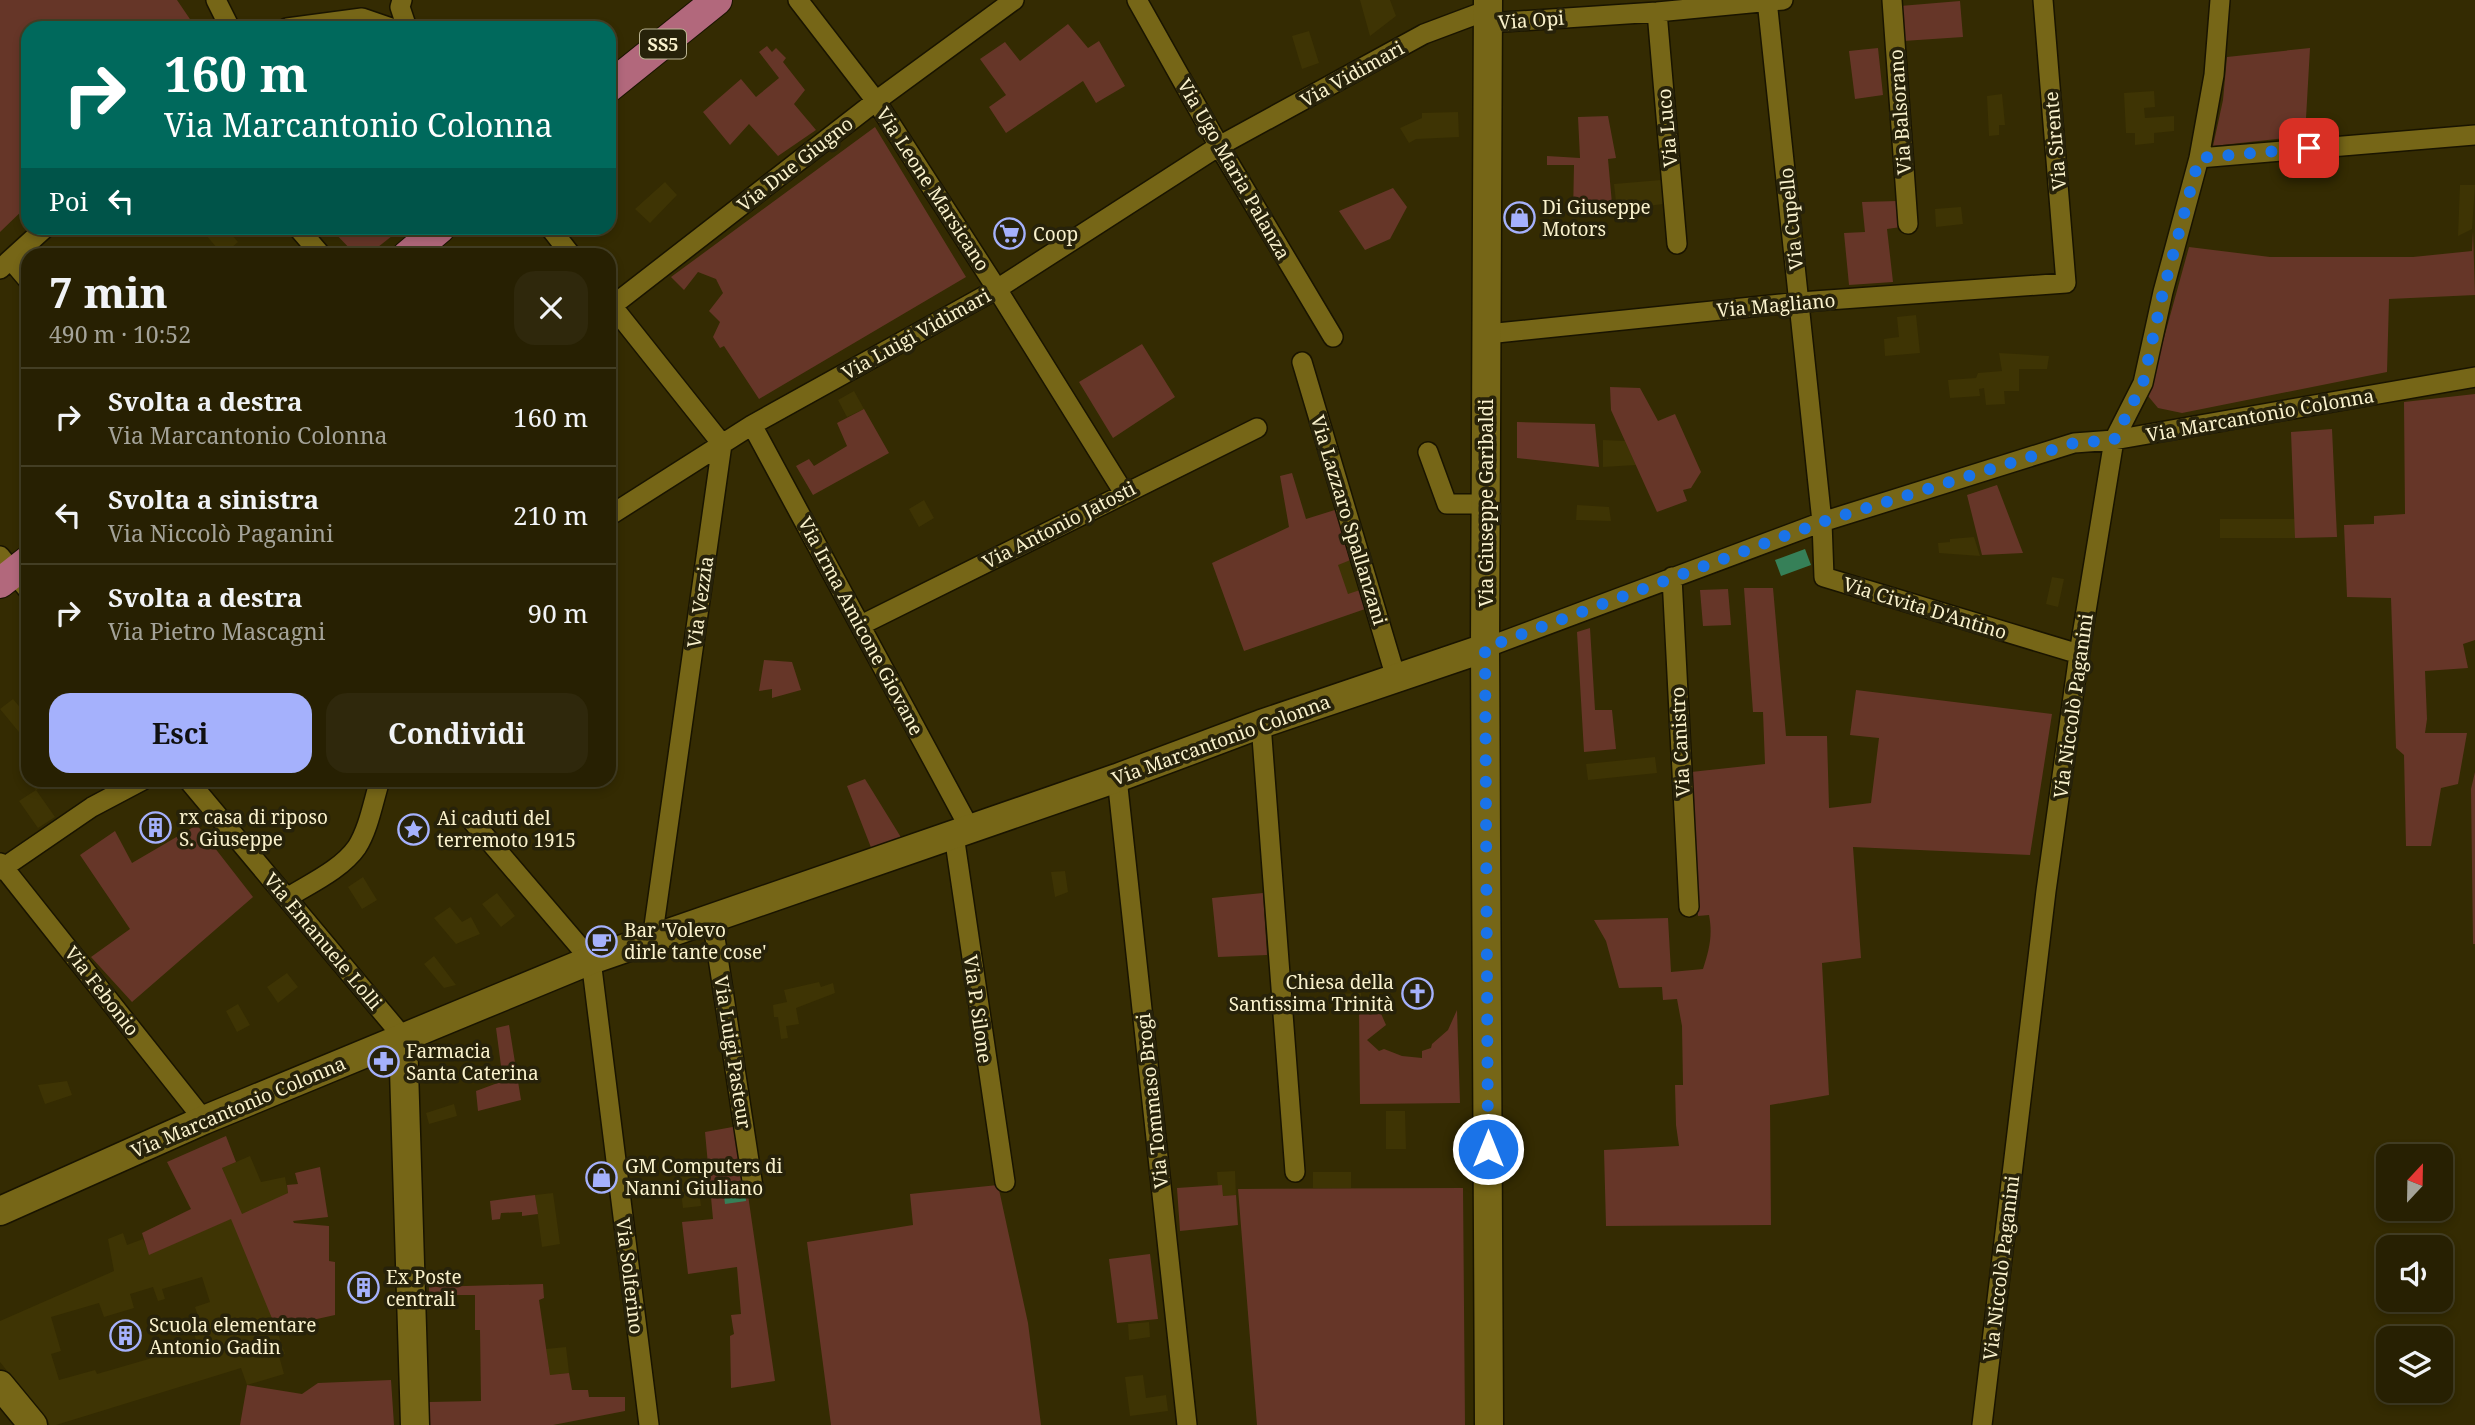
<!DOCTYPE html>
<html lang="it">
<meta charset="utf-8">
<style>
:root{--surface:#272002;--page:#2f280c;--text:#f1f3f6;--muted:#a4a399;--line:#433e24;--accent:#a5b1fc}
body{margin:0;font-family:"Noto Serif",serif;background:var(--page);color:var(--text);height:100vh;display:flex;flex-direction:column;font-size:26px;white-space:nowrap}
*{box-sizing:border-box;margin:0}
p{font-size:23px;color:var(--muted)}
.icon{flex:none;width:38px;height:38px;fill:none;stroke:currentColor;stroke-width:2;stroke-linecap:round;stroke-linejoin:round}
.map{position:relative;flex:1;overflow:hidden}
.panel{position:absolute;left:21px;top:248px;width:595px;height:539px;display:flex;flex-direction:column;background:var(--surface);border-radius:21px;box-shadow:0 4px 10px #0003,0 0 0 2px var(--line)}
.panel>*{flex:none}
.top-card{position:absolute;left:21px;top:21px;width:595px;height:214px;border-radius:21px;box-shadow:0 4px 10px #0003,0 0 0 2px var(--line);background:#00695c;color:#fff;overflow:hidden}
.needle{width:46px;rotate:22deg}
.controls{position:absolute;left:2376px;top:1144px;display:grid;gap:14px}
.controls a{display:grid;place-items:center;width:77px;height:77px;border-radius:14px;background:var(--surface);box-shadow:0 4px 10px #0003,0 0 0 2px var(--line);font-size:35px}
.pin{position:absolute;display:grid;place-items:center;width:60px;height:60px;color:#fff;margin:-30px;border-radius:14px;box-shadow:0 4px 10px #0006}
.me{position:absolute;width:77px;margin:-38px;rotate:0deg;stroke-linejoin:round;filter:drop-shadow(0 0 5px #0008)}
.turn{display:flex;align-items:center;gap:24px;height:147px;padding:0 28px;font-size:32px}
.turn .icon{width:91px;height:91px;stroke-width:2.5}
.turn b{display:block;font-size:49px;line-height:60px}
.then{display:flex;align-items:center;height:66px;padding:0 28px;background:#0003;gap:14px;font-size:26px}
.round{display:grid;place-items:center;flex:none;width:74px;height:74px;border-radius:21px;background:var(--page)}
.headline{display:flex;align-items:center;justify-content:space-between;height:119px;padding:0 28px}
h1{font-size:42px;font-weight:700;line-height:52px}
.primary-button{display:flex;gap:14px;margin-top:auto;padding:14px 28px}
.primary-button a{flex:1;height:80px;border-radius:21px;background:var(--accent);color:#111;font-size:28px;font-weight:700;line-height:80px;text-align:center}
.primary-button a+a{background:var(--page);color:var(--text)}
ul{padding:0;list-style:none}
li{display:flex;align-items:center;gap:21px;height:98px;padding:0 28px;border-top:2px solid var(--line)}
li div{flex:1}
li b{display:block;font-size:26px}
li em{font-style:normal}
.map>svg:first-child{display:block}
</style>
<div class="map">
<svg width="2475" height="1425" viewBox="0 0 2475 1425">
<rect width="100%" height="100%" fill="#342b02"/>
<path fill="#3e3404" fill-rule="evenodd" d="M1360,0H1390L1396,16L1370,36Z
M1309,31L1319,63L1302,69L1292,36Z
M2154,91L2155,107L2144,108L2145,118L2174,116V131L2154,133V143L2135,145V133H2126L2124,93Z
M2002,94L2005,125H1999V135L1989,136L1987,96Z
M1458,112L1459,137L1416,139L1409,143L1400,128L1422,118V113Z
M1661,180L1663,204L1617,210L1614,184Z
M665,182L677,195L650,223L635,209Z
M2460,185H2475L2472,229L2458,236Z
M1961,207L1963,224L1936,227L1935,209Z
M200,228H239L232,235L238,242L223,255Z
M1916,315L1920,353L1885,356L1884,339L1899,337L1897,317Z
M1999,353L2049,356L2047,369H2019V391H2004L2005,404L1986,405L1984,388L1979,389L1980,396L1950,398L1948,380L1976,378L1978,373L2002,371Z
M854,391L864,409L847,417L838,400Z
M1603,440L1625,441L1636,465L1603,467Z
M924,500L934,518L919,527L909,509Z
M1577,505L1609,507L1611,521L1576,520Z
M2220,519H2295V538H2220Z
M1974,537L1980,556L1939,553L1938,543L1950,542V539Z
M1353,559L1363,589L1348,595L1337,564Z
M2052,577L2064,579L2058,607L2046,604Z
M13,699L28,717V743L0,709Z
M1655,757L1657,773L1588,780L1586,764Z
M29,781H43L45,785L36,790L55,817L38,828L19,801L36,790Z
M1065,871L1068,892L1055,897L1051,872Z
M363,877L377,900L362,909L348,887Z
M497,893L515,916L501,927L482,904Z
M450,907L462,922L471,917L480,934L456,944L434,918Z
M434,956L456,985L444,988L424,964Z
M287,973L298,987L278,1003L267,987Z
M819,982L821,987L833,983L835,993L796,1008L799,1024L786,1026L788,1038L781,1039L778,1017H774L773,1005L787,1002L784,990Z
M1361,993V1006L1335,1007V994Z
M238,1004L250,1025L237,1032L226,1011Z
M67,1081L72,1095L45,1104L38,1085Z
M454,1104L457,1116L429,1124L426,1113Z
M1386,1111H1405L1406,1149H1386Z
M250,1156L261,1182L285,1177L288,1193L283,1196L293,1223L297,1324L276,1328L285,1354L279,1356L284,1374L247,1385L241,1368L56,1425H50L0,1362V1321L114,1271L108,1239L123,1233L127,1245L143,1239L150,1254L241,1214L222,1168ZM202,1277L210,1302L195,1307L201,1325L193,1328L197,1345L97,1374L95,1370L59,1380L51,1354L61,1351L51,1317L99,1303L104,1317L134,1308L130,1294L153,1287L158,1301L165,1299L162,1289Z
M1235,1171L1236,1195L1223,1196L1222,1186L1218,1185L1217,1172Z
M1313,1172H1351V1188H1313Z
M697,1175L701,1206L683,1208L679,1177Z
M553,1193L560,1244L542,1247L535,1195Z
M1149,1322L1150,1337L1129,1340L1128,1324Z
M566,1347L569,1373L550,1375L546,1349Z
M1143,1375L1146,1398L1166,1395L1168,1411L1130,1416L1125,1377Z"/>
<path fill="#663628" d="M0,0H177L196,28H28V205L0,232Z
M1960,1L1963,37L1903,41L1900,6Z
M1068,24L1088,48L1099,41L1125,86L1096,103L1083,81L1006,133L989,107L1006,95L980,59L1005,42L1020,61Z
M767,46L772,52L776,48L786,58L783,62L805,90L794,104L816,130L778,156L749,124L730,145L703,112L741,79L756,97L779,78L759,52Z
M1878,48L1883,95L1855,99L1849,51Z
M2310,48L2305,136L2213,146L2223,100L2227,57Z
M1608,116L1616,158L1608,159L1613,215L1573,216L1574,165H1547V156L1580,158L1578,117Z
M875,127L966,277L759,399L724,346L720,348L713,337L720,322L709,311L723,293L716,279L698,272L684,290L671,277Z
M1393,188L1407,207L1390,239L1365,250L1339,211Z
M1897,201L1901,227L1887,229L1893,282L1849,285L1844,233L1865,232L1862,202Z
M330,228H402L368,255H356Z
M2473,231L2475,295L2389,299L2387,372L2182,413L2158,408L2148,396L2189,247L2270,257H2413L2472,251Z
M1142,344L1175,397L1113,438L1079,382Z
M1610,387L1640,388L1658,421L1675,414L1701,472L1691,488L1683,490L1687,501L1657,512L1611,410Z
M2475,394V640L2463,644L2468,668L2425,671L2427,719L2425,733H2467L2458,784L2441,788L2431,846H2406L2404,755L2396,748L2391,598L2347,597L2344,525L2374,524V516L2405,514L2404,402Z
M864,409L889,453L813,495L796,466L809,459L814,466L847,446L837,423Z
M1517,422L1595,424L1599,467L1517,458Z
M2332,429L2337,537L2295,538L2291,432Z
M1292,473L1306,519L1338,509L1353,559L1338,565L1348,594L1363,589L1368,608L1244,651L1212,563L1289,527L1280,476Z
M1997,485L2023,553L1982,555L1967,495Z
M1744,588H1773L1786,736H1827L1829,808L1871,803L1879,738L1850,735L1856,690L2052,714L2030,855L1853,847L1861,958L1822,963L1829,1095L1770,1105L1771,1225L1606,1226L1604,1150L1679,1146L1676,1125L1675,1085H1683L1682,1026L1677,999L1663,1000L1662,987L1619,988L1606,941L1594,920L1668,918L1671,972L1703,969C1709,950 1713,936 1709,915L1698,916L1691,772L1765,764L1763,712H1753Z
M1728,589L1731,625L1703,626L1700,590Z
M1590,628L1595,710H1612L1616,749L1584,752L1577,632Z
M764,660L792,662L801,690L772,698V689L759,691Z
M2475,772V944H2473L2471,789Z
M865,779L902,839L872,850L847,786Z
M197,825L253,897L132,1002L91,957L130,929L80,855L115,831L132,863Z
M1263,893L1267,955L1218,957L1212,898Z
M1359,1009H1379L1386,1025L1367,1040L1379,1051L1384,1049L1402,1056L1422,1058V1051L1431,1048L1432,1044L1448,1030L1457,1010L1460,1103L1360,1104Z
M509,1025L521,1100L478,1111L476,1091L503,1081L496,1028Z
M738,1126L775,1381L731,1388L730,1336L734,1334L731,1315L741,1314L737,1267L688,1274L682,1222L713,1219L705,1132Z
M226,1136L236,1162L222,1168L242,1214L288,1193L287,1185L298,1184L295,1173L320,1167L328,1217L293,1221L294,1223L329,1226V1261L335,1262V1315L276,1328L231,1219L149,1255L142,1233L191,1209L167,1162Z
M998,1185L1028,1323L1041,1425H831L807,1242L913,1225L910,1194Z
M1222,1185L1223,1196L1236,1195L1238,1225L1180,1231L1177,1188Z
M1463,1188L1465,1425H1257L1238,1189Z
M535,1195L538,1214L522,1216V1212L501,1213L500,1219L492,1220L490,1201Z
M1150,1254L1158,1319L1117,1323L1109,1259Z
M543,1284L544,1298L539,1300L550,1375L569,1373L572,1390H588L589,1397H625V1411L553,1425H429V1402L481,1401L480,1330H475V1295H429V1287Z
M391,1380L394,1425H240L247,1385L302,1394L318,1383Z"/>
<path fill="#368058" d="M1805,549L1811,565L1781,576L1775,560Z
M745,1185L746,1201L725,1204L723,1187Z"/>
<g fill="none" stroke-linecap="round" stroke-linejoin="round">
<defs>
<path id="street" d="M216,0L230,28
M402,0L400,7L407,28
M798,0L876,101L997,289L1124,493
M1137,0L1219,146L1333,337
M1767,0L1822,522L1824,577L2079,654
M1892,0L1908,224
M1657,12L1677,244
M1488,23L1657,12L1783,0
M287,28L362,18L391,28
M2199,158L2475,135
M298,228L322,256
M550,228L572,256
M11,260L28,280
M0,269L45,228
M609,302L722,444L652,940
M612,306L876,101L1014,0
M1487,334L1800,302L2066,283L2043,0
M1302,362L1396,678
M752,425L970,829
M1428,452L1447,504H1486
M609,516L752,425L997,289L1219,146L1424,34L1488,10
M0,556L28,590
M1672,577L1689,907
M861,625L1257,428
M1485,648L1822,522L2074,443L2114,440L2475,377
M1261,724L1295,1172
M1117,778L1187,1425
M188,780L403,1037
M473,822L591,960L649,1425
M954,835L1005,1182
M0,863L204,1120
M0,870L92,807L143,780
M287,898C309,884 341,870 357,847C369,828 373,802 380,780
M712,918L753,1187
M1982,1425L2046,891L2079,654L2114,440L2143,383L2163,292L2199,158L2214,75L2220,0"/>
<path id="secondary" d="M1488,0L1485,648L1489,1425
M403,1037L415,1425
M0,1211L204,1120L591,960L1117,778L1261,724L1485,648
M0,1385L33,1425"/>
<path id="primary" d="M609,87L717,0
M407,256L440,228
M0,583L28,561"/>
</defs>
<use href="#street" stroke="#191400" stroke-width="22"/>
<use href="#secondary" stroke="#191400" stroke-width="31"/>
<use href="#primary" stroke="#191400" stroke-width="32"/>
<use href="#street" stroke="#766617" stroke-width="19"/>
<use href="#secondary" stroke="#766617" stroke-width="28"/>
<use href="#primary" stroke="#b2687c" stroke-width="30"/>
</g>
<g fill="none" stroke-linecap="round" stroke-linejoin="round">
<path stroke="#1a73e8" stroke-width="12" stroke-dasharray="0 21.6" d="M1488,1149L1485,648L1822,522L2074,443L2114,440L2143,383L2163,292L2199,158L2309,148"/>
</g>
<defs>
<symbol id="shop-ring" viewBox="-11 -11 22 22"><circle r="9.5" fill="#27220a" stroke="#a5b1fc" stroke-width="1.5"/><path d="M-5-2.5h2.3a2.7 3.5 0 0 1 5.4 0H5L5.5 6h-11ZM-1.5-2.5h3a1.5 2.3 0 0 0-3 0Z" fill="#a5b1fc"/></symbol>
<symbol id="supermarket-ring" viewBox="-11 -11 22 22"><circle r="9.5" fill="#27220a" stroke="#a5b1fc" stroke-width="1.5"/><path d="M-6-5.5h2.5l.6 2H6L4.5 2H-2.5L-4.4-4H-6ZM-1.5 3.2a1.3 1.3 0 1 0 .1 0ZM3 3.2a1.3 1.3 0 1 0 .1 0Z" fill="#a5b1fc"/></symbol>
<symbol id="building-ring" viewBox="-11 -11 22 22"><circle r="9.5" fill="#27220a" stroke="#a5b1fc" stroke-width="1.5"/><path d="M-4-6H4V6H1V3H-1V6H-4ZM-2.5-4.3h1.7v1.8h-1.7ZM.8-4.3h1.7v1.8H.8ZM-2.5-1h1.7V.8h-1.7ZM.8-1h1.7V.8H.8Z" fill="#a5b1fc"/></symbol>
<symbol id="sight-ring" viewBox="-11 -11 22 22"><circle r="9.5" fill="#27220a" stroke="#a5b1fc" stroke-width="1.5"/><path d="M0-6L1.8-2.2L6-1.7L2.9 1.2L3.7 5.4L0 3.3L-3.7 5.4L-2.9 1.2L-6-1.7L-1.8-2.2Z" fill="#a5b1fc"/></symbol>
<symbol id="cafe-ring" viewBox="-11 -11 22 22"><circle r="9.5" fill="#27220a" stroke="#a5b1fc" stroke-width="1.5"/><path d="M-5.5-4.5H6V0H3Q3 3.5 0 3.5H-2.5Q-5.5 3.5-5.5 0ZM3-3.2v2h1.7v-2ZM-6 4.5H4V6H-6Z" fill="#a5b1fc"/></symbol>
<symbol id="church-ring" viewBox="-11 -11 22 22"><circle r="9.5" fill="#27220a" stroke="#a5b1fc" stroke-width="1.5"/><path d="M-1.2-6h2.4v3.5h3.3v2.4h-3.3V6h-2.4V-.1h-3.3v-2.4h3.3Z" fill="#a5b1fc"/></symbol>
<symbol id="pharmacy-ring" viewBox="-11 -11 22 22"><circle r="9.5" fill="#27220a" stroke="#a5b1fc" stroke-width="1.5"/><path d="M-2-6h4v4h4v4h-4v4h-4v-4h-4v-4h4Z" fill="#a5b1fc"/></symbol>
</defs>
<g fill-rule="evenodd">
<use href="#shop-ring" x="1502" y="200" width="35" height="35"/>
<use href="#supermarket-ring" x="992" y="216" width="35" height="35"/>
<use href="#building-ring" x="138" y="810" width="35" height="35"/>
<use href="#sight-ring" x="396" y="812" width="35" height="35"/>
<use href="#cafe-ring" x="584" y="924" width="35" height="35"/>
<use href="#church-ring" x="1400" y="976" width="35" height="35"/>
<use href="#pharmacy-ring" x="366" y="1044" width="35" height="35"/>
<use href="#shop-ring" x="584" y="1160" width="35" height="35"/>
<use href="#building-ring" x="346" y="1270" width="35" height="35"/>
<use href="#building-ring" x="108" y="1318" width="35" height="35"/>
</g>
<g text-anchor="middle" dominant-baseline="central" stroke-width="7" stroke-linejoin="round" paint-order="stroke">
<rect fill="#27220a" stroke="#bbb492" stroke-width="2" x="640" y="29.5" width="46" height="29" rx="5"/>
<g font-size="18" font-weight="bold" fill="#faf2cd">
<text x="663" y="44">SS5</text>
</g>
<g font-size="19" fill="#faf2cd" stroke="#27220a">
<text transform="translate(1531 20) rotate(-4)">Via Opi</text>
<text transform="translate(1352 74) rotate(-29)">Via Vidimari</text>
<text transform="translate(1900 112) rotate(-94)">Via Balsorano</text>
<text transform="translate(1667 128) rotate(-95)">Via Luco</text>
<text transform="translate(2055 141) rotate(-95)">Via Sirente</text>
<text transform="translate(795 164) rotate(-38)">Via Due Giugno</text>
<text transform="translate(1234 169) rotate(60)">Via Ugo Maria Palanza</text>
<text transform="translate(933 189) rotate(57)">Via Leone Marsicano</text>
<text transform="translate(1791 219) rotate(-96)">Via Cupello</text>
<text transform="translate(1776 305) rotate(-5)">Via Magliano</text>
<text transform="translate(916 334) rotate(-29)">Via Luigi Vidimari</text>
<text transform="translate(2260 415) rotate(-10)">Via Marcantonio Colonna</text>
<text transform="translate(1486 503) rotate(-90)">Via Giuseppe Garibaldi</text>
<text transform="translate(1349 520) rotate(73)">Via Lazzaro Spallanzani</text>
<text transform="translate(1059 525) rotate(-27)">Via Antonio Jatosti</text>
<text transform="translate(700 602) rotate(-82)">Via Vezzia</text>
<text transform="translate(1925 608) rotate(17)">Via Civita D'Antino</text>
<text transform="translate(861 626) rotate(62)">Via Irma Amicone Giovane</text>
<text transform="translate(2073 706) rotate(-82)">Via Niccolò Paganini</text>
<text transform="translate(1221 740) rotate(-20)">Via Marcantonio Colonna</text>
<text transform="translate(1680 742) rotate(-93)">Via Canistro</text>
<text transform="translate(323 941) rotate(50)">Via Emanuele Lolli</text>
<text transform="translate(102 991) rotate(52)">Via Febonio</text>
<text transform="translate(978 1009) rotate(82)">Via P. Silone</text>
<text transform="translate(733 1052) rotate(81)">Via Luigi Pasteur</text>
<text transform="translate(1152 1101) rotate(-96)">Via Tommaso Brogi</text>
<text transform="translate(238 1107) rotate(-23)">Via Marcantonio Colonna</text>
<text transform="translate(2001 1268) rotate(-83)">Via Niccolò Paganini</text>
<text transform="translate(630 1276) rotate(83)">Via Solferino</text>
</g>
<g font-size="19" fill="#faf2cd" stroke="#27220a" text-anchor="start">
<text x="1542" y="207">Di Giuseppe<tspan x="1542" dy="22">Motors</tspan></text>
<text x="1033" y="234">Coop</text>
<text x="179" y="817">rx casa di riposo<tspan x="179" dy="22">S. Giuseppe</tspan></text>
<text x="437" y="818">Ai caduti del<tspan x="437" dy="22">terremoto 1915</tspan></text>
<text x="624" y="930">Bar 'Volevo<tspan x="624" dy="22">dirle tante cose'</tspan></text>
<text x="1394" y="982" text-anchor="end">Chiesa della<tspan x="1394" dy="22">Santissima Trinità</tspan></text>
<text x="406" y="1051">Farmacia<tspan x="406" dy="22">Santa Caterina</tspan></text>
<text x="625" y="1166">GM Computers di<tspan x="625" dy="22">Nanni Giuliano</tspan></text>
<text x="386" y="1277">Ex Poste<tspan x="386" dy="22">centrali</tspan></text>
<text x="149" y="1325">Scuola elementare<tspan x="149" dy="22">Antonio Gadin</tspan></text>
</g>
</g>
</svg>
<div class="controls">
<a><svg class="needle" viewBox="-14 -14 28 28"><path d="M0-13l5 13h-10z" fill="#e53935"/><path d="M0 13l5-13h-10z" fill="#a4a399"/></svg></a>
<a><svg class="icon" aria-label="sound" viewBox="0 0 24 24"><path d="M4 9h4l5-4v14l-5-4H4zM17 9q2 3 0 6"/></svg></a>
<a><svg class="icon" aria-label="layers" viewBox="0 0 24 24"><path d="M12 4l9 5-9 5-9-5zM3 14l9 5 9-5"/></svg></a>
</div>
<div class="pin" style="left:2309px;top:148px;background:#d93025"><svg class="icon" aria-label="arrive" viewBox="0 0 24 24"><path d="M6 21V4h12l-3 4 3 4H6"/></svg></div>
<svg class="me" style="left:1488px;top:1149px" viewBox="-20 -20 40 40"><circle r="17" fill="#1a73e8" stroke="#fff" stroke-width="3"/><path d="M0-11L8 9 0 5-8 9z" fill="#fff"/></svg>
<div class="top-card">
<div class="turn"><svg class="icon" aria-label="right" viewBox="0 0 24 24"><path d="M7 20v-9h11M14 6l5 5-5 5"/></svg><div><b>160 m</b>Via Marcantonio Colonna</div></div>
<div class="then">Poi<svg class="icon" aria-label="left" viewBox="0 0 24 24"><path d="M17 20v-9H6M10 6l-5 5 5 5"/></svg></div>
</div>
<section class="panel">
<div class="headline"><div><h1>7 min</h1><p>490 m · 10:52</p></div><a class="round"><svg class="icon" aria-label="close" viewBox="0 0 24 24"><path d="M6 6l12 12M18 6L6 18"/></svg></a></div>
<ul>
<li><svg class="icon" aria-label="right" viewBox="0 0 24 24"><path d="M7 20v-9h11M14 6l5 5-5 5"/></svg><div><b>Svolta a destra</b><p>Via Marcantonio Colonna</p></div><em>160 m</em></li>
<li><svg class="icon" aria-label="left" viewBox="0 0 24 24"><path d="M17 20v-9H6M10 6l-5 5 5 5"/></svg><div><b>Svolta a sinistra</b><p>Via Niccolò Paganini</p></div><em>210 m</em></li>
<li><svg class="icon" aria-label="right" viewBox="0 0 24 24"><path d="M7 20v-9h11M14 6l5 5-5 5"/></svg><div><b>Svolta a destra</b><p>Via Pietro Mascagni</p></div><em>90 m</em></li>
</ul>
<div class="primary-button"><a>Esci</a><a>Condividi</a></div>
</section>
</div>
